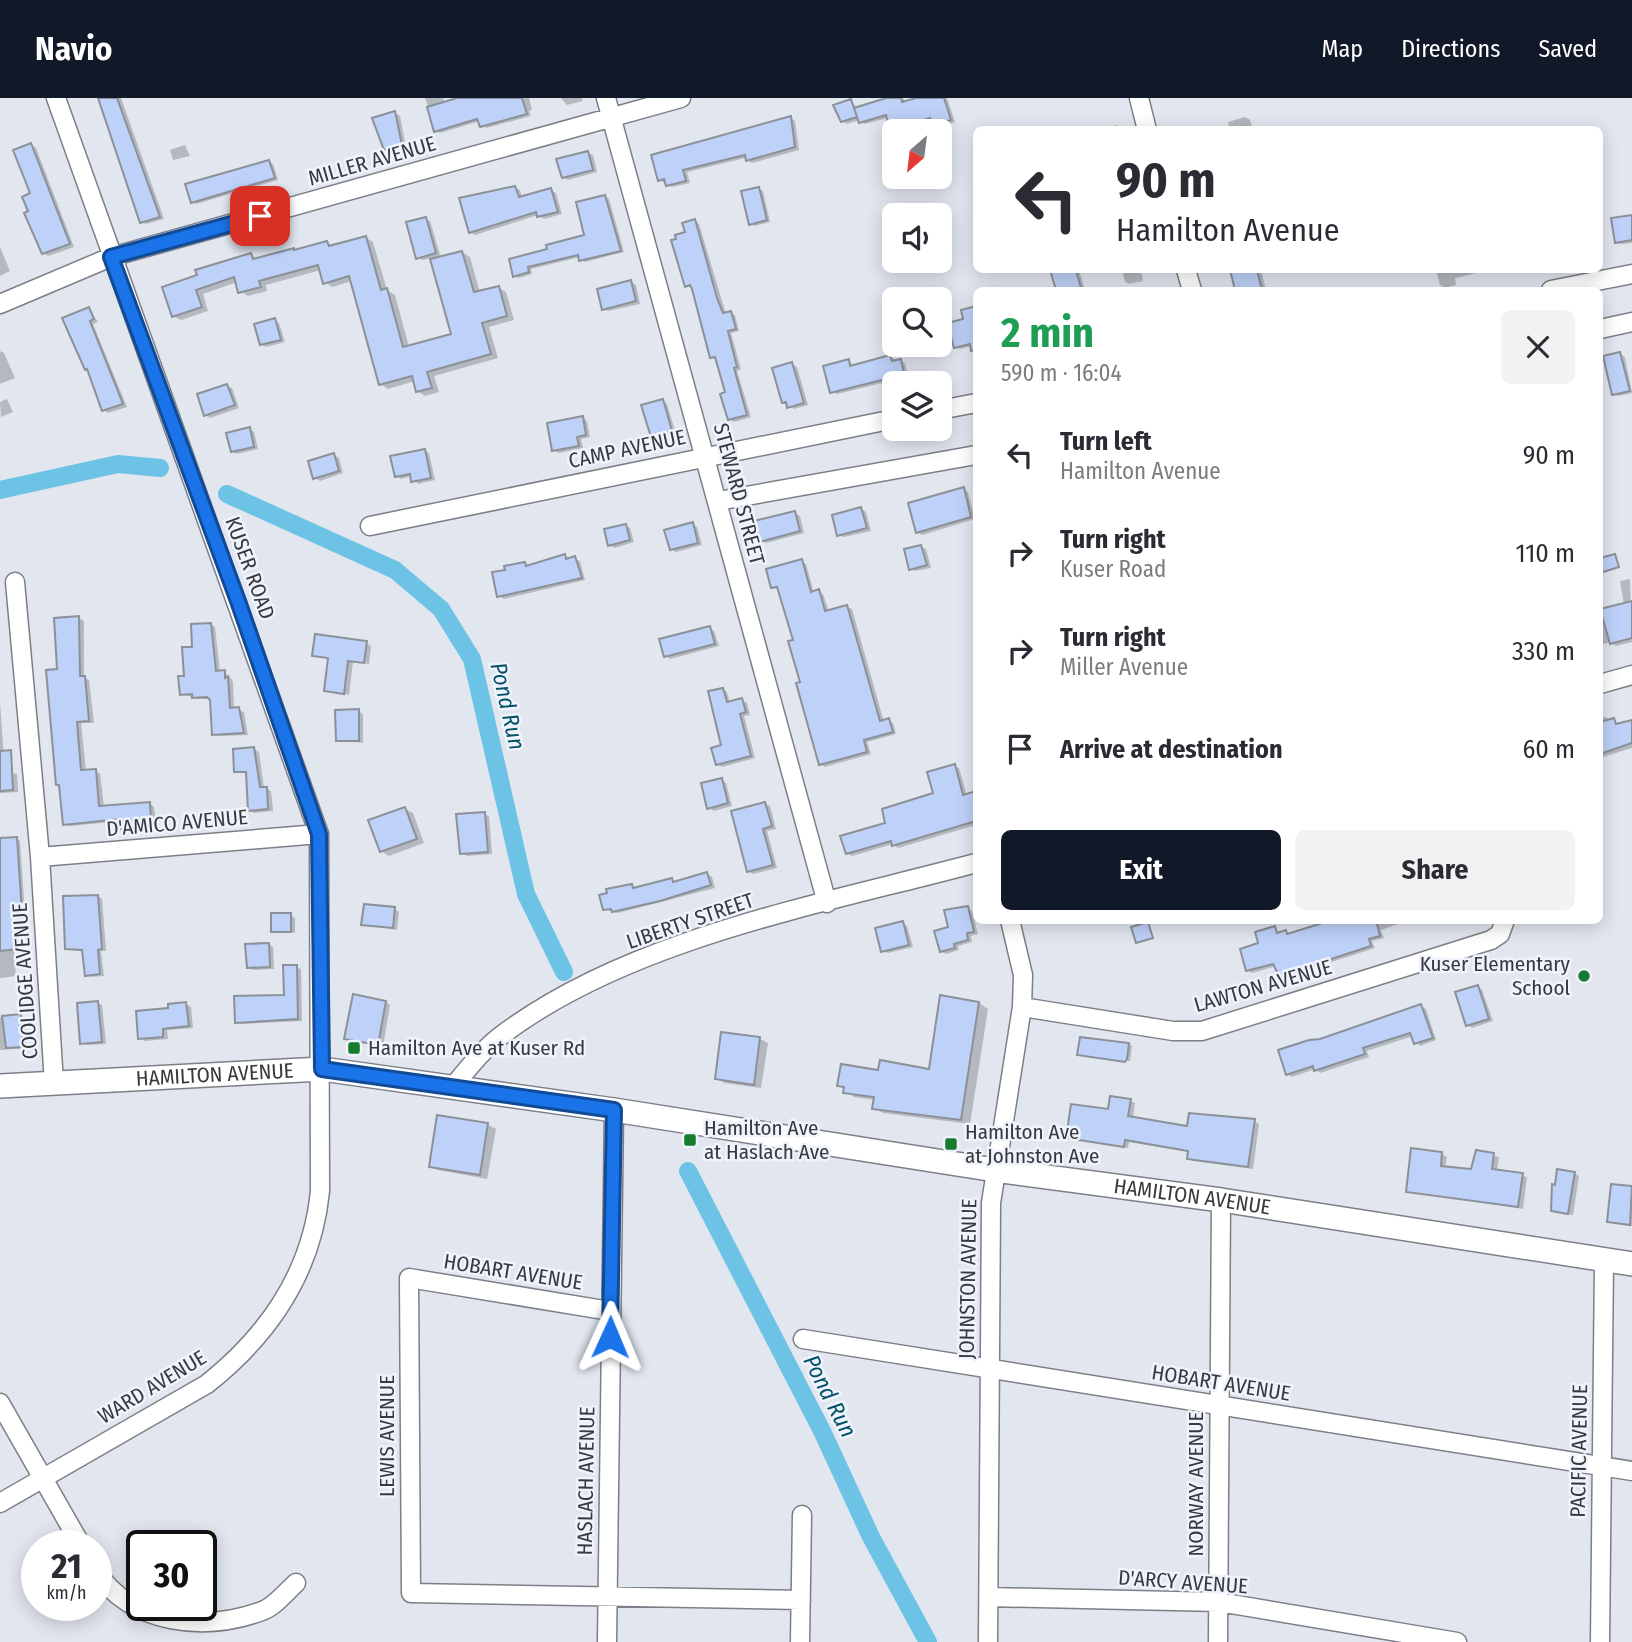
<!DOCTYPE html>
<meta charset="utf-8">
<style>
:root{--surface:#fff;--page:#f2f2f3;--text:#2b2b33;--muted:#7c7c81;--accent:#111827}
body{margin:0;font-family:"Fira Sans Condensed",sans-serif;background:var(--page);color:var(--text);height:100vh;display:flex;flex-direction:column;font-size:26px;white-space:nowrap}
*{box-sizing:border-box;margin:0}
p{font-size:23px;color:var(--muted)}
.icon{flex:none;width:38px;height:38px;fill:none;stroke:currentColor;stroke-width:2;stroke-linecap:round;stroke-linejoin:round}
.map{position:relative;flex:1;overflow:hidden}
.drawer{position:absolute;left:973px;top:189px;width:630px;height:637px;display:flex;flex-direction:column;background:var(--surface);border-radius:10px;box-shadow:0 4px 18px #0003}
.drawer>*{flex:none}
.banner{position:absolute;left:973px;top:28px;width:630px;height:147px;border-radius:10px;box-shadow:0 4px 18px #0003;background:#fff;color:var(--text);overflow:hidden}
.needle{width:46px;rotate:208deg}
.fabs{position:absolute;left:882px;top:21px;display:grid;gap:14px}
.fabs a{display:grid;place-items:center;width:70px;height:70px;border-radius:10px;background:var(--surface);box-shadow:0 4px 18px #0003;font-size:35px}
.speed{position:absolute;left:21px;top:1432px;display:flex;gap:14px;font-size:35px;font-weight:700;text-align:center}
.speed>*{display:grid;place-content:center;width:91px;height:91px;border-radius:50%;background:var(--surface);box-shadow:0 4px 18px #0003;line-height:1}
.speed small{font-size:18px;font-weight:400}
.speed .limit{border:4px solid #111;border-radius:10px;background:#fff;color:#111}
.pin{position:absolute;display:grid;place-items:center;width:60px;height:60px;color:#fff;margin:-30px;border-radius:14px;box-shadow:0 4px 10px #0006}
.me{position:absolute;width:77px;margin:-38px;rotate:1deg;stroke-linejoin:round;filter:drop-shadow(0 0 5px #0008)}
.turn{display:flex;align-items:center;gap:24px;height:147px;padding:0 28px;font-size:32px}
.turn .icon{width:91px;height:91px;stroke-width:2.5}
.turn b{display:block;font-size:49px;line-height:60px}
.round{display:grid;place-items:center;flex:none;width:74px;height:74px;border-radius:10px;background:var(--page)}
.summary{display:flex;align-items:center;justify-content:space-between;height:119px;padding:0 28px}
h1{font-size:42px;font-weight:700;line-height:52px;color:#1e9e55}
.cta{display:flex;gap:14px;margin-top:auto;padding:14px 28px}
.cta a{flex:1;height:80px;border-radius:10px;background:var(--accent);color:#fff;font-size:28px;font-weight:700;line-height:80px;text-align:center}
.cta a+a{background:var(--page);color:var(--text)}
ul{padding:0;list-style:none}
li{display:flex;align-items:center;gap:21px;height:98px;padding:0 28px}
li div{flex:1}
li b{display:block;font-size:26px}
li em{font-style:normal}
header{display:flex;align-items:center;gap:42px;box-sizing:border-box;height:98px;padding:0 35px;background:var(--accent);color:#fff}
header strong{font-size:33px}
nav{display:flex;gap:38px;margin-inline-start:auto;font-size:24px}
.map>svg:first-child{display:block}
</style>
<header>
<strong>Navio</strong>
<nav><a>Map</a><a>Directions</a><a>Saved</a></nav>
</header>
<div class="map">
<svg width="1632" height="1544" viewBox="0 0 1632 1544">
<rect width="100%" height="100%" fill="#e2e6ef"/>
<path fill="#0003" d="M100,0H121L164,121L146,126L141,124Z
M425,0H443L445,5L461,0H529L532,12L529,13L531,18L486,30L480,23L440,35L436,32Z
M561,0H582L583,3L567,7Z
M893,0H903L906,5L926,0H947L955,24L938,29L932,23L896,33L892,31L888,20L865,26L860,22L847,26L842,23L851,3L857,10Z
M395,15L400,18L406,49L391,54L386,51Z
M1245,19L1250,22L1253,32H1230L1228,24Z
M790,20L795,23L799,52L752,65L745,60L687,74L690,85L672,89L659,82Z
M1117,27L1123,32H1101Z
M31,47L36,50L74,149L48,158L43,155L30,114Z
M185,47L190,58L173,62L170,52Z
M588,55L593,57L597,74L568,82L563,79Z
M269,64L273,66L278,82L196,106L192,104Z
M515,90L520,92L522,100L551,92L556,95L562,116L544,121L538,117L475,137L470,134Z
M758,91L763,93L770,124L755,128L751,126Z
M605,98L609,101L624,154L585,164L580,159L531,171L532,176L519,180L515,178L549,152L586,139Z
M1632,119V145L1621,146L1616,144Z
M425,121L430,123L441,160L462,154L470,159L480,195L499,190L506,194L514,222L489,229L498,260L434,278L439,294L425,298L417,293L415,283L388,291L381,286L352,183L332,189L325,184L321,172L266,187L267,193L248,198L240,193L237,184L203,196L208,213L181,222L173,218L164,190L251,157L258,161L365,139L373,144L387,192L395,197L409,249L453,237L431,160L423,162L418,160Z
M695,123L699,126L726,216L735,217L739,233L731,235L741,271L737,273L751,319L734,324L729,321L727,296L716,262L711,259L693,190L686,188L687,135Z
M0,149L10,173L0,178Z
M1052,172H1079L1085,192H1057Z
M1122,172H1141L1143,183L1129,186L1125,184Z
M1232,172H1261L1266,192H1237Z
M1436,172H1486V173L1455,180L1456,187L1445,190L1440,187Z
M631,184L636,187L640,206L608,213L603,211Z
M976,210V247L960,251L955,249L966,222L963,213Z
M88,211L98,224L93,226L127,309L108,315L104,312L90,272Z
M274,222L279,225L285,244L266,249L261,246Z
M0,253L4,255L15,280L0,286Z
M1620,256L1625,259L1632,295L1619,298L1614,296Z
M890,259L905,265L910,285H894V291L890,292L882,285L837,296L832,293L849,263L854,268Z
M792,266L797,269L808,307L794,311L784,304Z
M227,288L232,290L239,310L210,320L206,317Z
M7,301L13,314L1,319L0,304Z
M662,303L667,306L676,336L657,341L652,338Z
M583,320L587,323L590,339L581,341L583,350L559,355L554,352Z
M249,331L254,334L258,351L237,356L232,353Z
M425,353L429,355L435,382L418,386L412,378L401,381L397,378Z
M334,357L339,360L343,375L320,383L315,380Z
M963,391L968,394L975,421L922,437L917,434Z
M861,411L866,414L871,433L844,439L839,437Z
M795,415L800,418L804,435L766,445L761,442Z
M692,426L697,429L702,447L676,454L671,451Z
M625,427L630,430L634,444L615,450L610,447Z
M921,449L926,451L931,470L915,473L911,471Z
M565,458L580,463L585,482L504,501L499,498L525,466L529,468Z
M801,463L806,466L814,495L823,496L829,514L847,509L852,511L884,624L893,625L896,636L867,644L871,656L825,669L820,666L795,543L780,491L773,489Z
M1630,481L1632,544L1616,548L1611,544L1600,547V526L1606,524L1624,507L1620,483Z
M79,520L84,523V579L89,582L94,625H81L86,673L100,675L104,709L150,706L154,709L156,726L139,727V732L127,733L123,730L122,723L70,728L65,726L59,573Z
M210,526L215,529L220,574L229,577L233,584L234,611L244,614L248,637L219,638L214,636L212,601H199L181,596L194,550Z
M709,530L714,533L719,548L670,561L666,558Z
M366,545L371,548L369,566L353,564L349,597L325,592L329,561L314,557Z
M723,591L727,594L730,605L742,602L747,605L750,617L744,618L755,660L722,669L717,666L723,648Z
M0,604L5,674L17,676L18,694L0,695Z
M358,613L363,616V645L338,642Z
M1605,619L1619,627L1632,624V650L1600,660V620Z
M254,651L259,654L264,690L271,693L273,713L254,715L250,712L248,676L236,673Z
M954,668L959,670L967,698L976,695V727L898,750L893,746L852,758L847,755L935,696Z
M721,682L726,685L732,708L714,713L709,710Z
M765,706L770,708L776,731L767,733L777,770L753,776L748,773Z
M405,711L413,715L424,745L389,758L381,753Z
M484,716L489,718L492,756L467,758L462,755Z
M17,741L20,743L27,846L21,847V853H14L16,878L0,880V742Z
M707,776L712,779L715,790L618,815L604,811L632,788L638,791Z
M98,798L102,801L106,853H101L104,878L91,879L87,876L84,854L67,850Z
M967,810L972,813L978,836L971,838L972,844L958,848L959,852L946,856L941,853L950,831Z
M395,811L399,814L397,832L363,826Z
M290,817L295,820V835L273,832Z
M1338,822H1409L1381,832L1384,840L1372,843L1375,850L1285,879L1276,868L1252,875L1247,872L1261,846L1275,830L1280,836L1291,837Z
M902,825L907,828L913,849L888,855L883,853Z
M268,846L273,849L274,871L253,872L248,869Z
M296,869L301,871L302,923L241,926L237,924L286,898Z
M1478,889L1482,892L1493,923L1472,930L1468,927Z
M386,904L390,907L383,949L346,940Z
M97,905L102,907L106,946L87,947L82,945Z
M979,905L988,911L970,1026L883,1015L874,1010L876,1002L854,999L839,987L880,974L930,973Z
M186,906L191,909L193,930L167,932L168,941L145,943L140,940Z
M1421,908L1426,911L1436,942L1420,948L1413,938L1367,953L1369,959L1320,975L1315,971L1292,979L1287,976L1321,943Z
M21,918L25,921L27,950L0,952V919Z
M723,935L760,941L768,945L761,990L724,985L717,980Z
M1082,941L1129,946L1132,948L1130,963L1083,958L1079,956Z
M1130,1003L1135,1005L1133,1021L1188,1030L1254,1023L1259,1026L1253,1071L1193,1063L1189,1060L1190,1054L1129,1044L1128,1050L1068,1039Z
M439,1019L488,1027L496,1031L487,1081L438,1072L430,1068Z
M1478,1054L1499,1059L1497,1073L1527,1079L1523,1111L1408,1093L1442,1056L1447,1059L1445,1070L1472,1073Z
M1574,1075L1579,1078L1573,1117L1557,1115L1552,1112Z
M1612,1088L1632,1090V1128L1609,1123Z"/>
<g fill="none" stroke-linecap="round" stroke-linejoin="round">
<path stroke="#6dc3e5" stroke-width="18" d="M0,392L118,366L160,370
M227,396L395,472L441,511L472,561L526,796L564,874
M688,1073L822,1333L871,1439L928,1544"/>
</g>
<path fill="#bed1f8" stroke="#8c9097" stroke-width="2" d="M98,0H117L160,119L140,125Z
M457,0H522L527,16L480,29L477,21L434,34L427,9Z
M886,0H901L902,4L916,0H944L951,22L932,27L930,20L890,32L886,17L859,25L854,10Z
M851,1L857,19L841,24L833,7Z
M395,13L402,47L384,52L372,20Z
M791,18L795,49L746,63L745,57L683,72L686,83L666,88L664,81L658,83L651,57Z
M31,45L70,146L42,156L24,115L28,113L22,99L30,95L13,52Z
M588,53L593,72L562,80L556,61Z
M269,62L275,80L191,105L185,86Z
M515,88L519,99L551,90L558,114L537,119L536,114L469,135L459,100Z
M759,89L767,122L749,127L741,93Z
M605,97L621,153L579,163L578,157L528,169L529,174L513,179L509,161L547,151L546,147L584,137L576,104Z
M1632,117V142L1615,145L1611,120Z
M426,119L436,155L416,161L406,124Z
M695,121L717,200L723,215L731,213L736,231L728,233L737,269L734,270L747,317L728,322L720,296L725,294L715,259L710,260L692,191L690,187L685,189L671,142L676,141L675,137L685,134L682,125Z
M366,138L381,192L387,190L403,249L451,236L430,161L462,153L474,194L499,188L507,218L482,225L491,256L427,274L432,290L416,294L412,278L379,287L349,178L323,186L318,167L259,183L261,189L238,195L234,179L196,192L202,209L172,219L162,189L197,177L195,172L251,155L253,161L294,150V152L327,143L329,148Z
M1050,172H1076L1081,190L1056,192Z
M1230,172H1257L1262,192H1235Z
M631,182L636,203L602,212L597,191Z
M976,208V252L971,253L970,246L954,250L947,225L963,221L961,212Z
M89,209L94,221L90,223L123,306L102,313L87,271L85,272L62,220Z
M275,220L281,242L260,247L254,226Z
M1620,254L1630,293L1612,297L1603,258Z
M890,257L892,263L901,261L906,285H894V310L888,311L882,282L830,295L823,268L849,261L850,268Z
M792,264L804,305L787,310L786,304L782,305L772,270Z
M227,286L235,307L204,318L197,296Z
M663,301L672,333L651,339L641,307Z
M583,318L586,337L577,339L579,348L552,353L547,325Z
M250,329L254,349L231,354L226,335Z
M425,351L431,380L411,384L410,376L395,379L390,358Z
M334,355L339,373L313,381L308,363Z
M964,389L971,419L916,435L908,405Z
M861,409L867,430L837,438L832,417Z
M795,413L800,433L759,444L754,423Z
M693,424L698,445L670,452L664,432Z
M626,426L630,442L608,448L604,431Z
M921,447L927,467L909,472L904,451Z
M565,456L566,461L575,458L582,480L497,499L492,474L505,472L504,468L525,464L526,468Z
M1615,456L1619,469L1600,475V460Z
M802,461L811,494L819,491L825,513L847,507L880,623L889,620L893,634L864,642L867,654L819,667L796,585L800,584L788,543L793,542L777,489L771,490L766,471Z
M1632,503V540L1610,546L1600,511Z
M79,518L80,578H85L89,623L77,624L81,672L96,671L99,708L150,704L151,724L135,725V730L121,731L120,721L63,727L59,687H56L46,572L57,571L54,520Z
M211,525L216,573L225,572V580L228,579L230,610L239,609L244,635L212,637L210,602L207,599L192,600V596L180,597L178,578H184L182,549H192L191,526Z
M710,528L715,546L664,559L659,541Z
M315,536L367,543L364,565L348,563L344,596L324,593L328,560L312,558Z
M723,590L727,604L742,600L746,614L740,616L751,658L716,667L711,650L721,647L708,593Z
M359,611V643H336L335,612Z
M1614,620L1616,626L1632,622V645L1600,656V624Z
M254,649L260,689H267L268,711L248,713L246,674H234L233,651Z
M11,652L13,692L0,693V653Z
M955,666L963,697L976,693V723L892,748L891,743L846,756L840,738L885,725L882,711L933,695L927,674Z
M722,680L728,705L707,711L701,685Z
M765,704L772,728L763,731L773,767L747,774L731,713Z
M405,709L417,741L380,754L368,722Z
M485,714L488,754L460,756L456,716Z
M17,739L24,845H17L18,851L0,853V740Z
M707,774L711,787L660,803L612,814L611,811L603,812L599,797L607,795L606,791L632,786L633,790L672,780L673,784Z
M98,797L102,851L98,852L100,876L85,878L82,852L65,851L63,798Z
M364,806L395,809L393,830L361,827Z
M968,808L974,834L967,835L968,842L954,846L955,850L940,854L934,833L948,829L944,812Z
M271,815H291V834H271Z
M1332,822H1376L1380,838L1369,841L1371,848L1279,878L1273,866L1246,873L1240,851L1258,845L1255,834L1275,828L1277,835L1286,832L1287,836Z
M903,823L909,847L881,854L875,830Z
M1148,824L1153,840L1136,845L1131,829Z
M269,845L270,869L247,870L245,846Z
M283,867H297L298,921L235,925L234,898L284,897Z
M1478,887L1489,921L1466,928L1455,894Z
M353,896L386,903L378,947L344,941Z
M940,897L979,904L961,1022L872,1011L874,999L843,995L844,989L837,988L841,966L878,972L880,962L929,971Z
M98,903L102,944L80,946L77,905Z
M186,904L189,928L163,931V939L138,941L136,913L168,910V906Z
M1421,906L1433,940L1414,946L1410,935L1363,950L1365,956L1314,973L1313,968L1286,977L1278,952L1309,942L1320,941Z
M21,916L23,949L6,950L2,918Z
M721,934L760,939L754,987L715,981Z
M1080,939L1129,945L1127,961L1125,964L1077,957Z
M1110,998L1131,1001L1128,1018L1187,1028L1189,1015L1255,1021L1248,1069L1187,1061L1188,1053L1125,1042L1124,1049L1066,1040L1071,1006L1108,1011Z
M437,1017L488,1025L480,1077L429,1069Z
M1411,1050L1442,1054L1441,1068L1471,1071L1476,1052L1494,1055L1492,1071L1523,1075L1518,1109L1406,1094Z
M1557,1071L1575,1074L1568,1116L1551,1113L1552,1086L1555,1087Z
M1611,1086L1632,1088L1630,1127L1607,1124Z"/>
<g fill="none" stroke-linecap="round" stroke-linejoin="round">
<defs>
<path id="minor" d="M606,0L827,805
M1139,0L1147,32
M1186,172L1192,192
M1551,192L1632,176
M0,206L111,159L681,0
M1600,231L1632,224
M940,312L976,305
M718,403L976,357
M370,428L894,321
M15,484L40,759L54,986
M1600,586L1632,577
M40,759L319,736
M1022,909L1173,933H1202L1491,842L1500,836L1505,822
M451,991C467,972 482,952 502,937C630,840 824,806 976,765
M610,1213L409,1180L411,1495L801,1502
M803,1241L1632,1373
M0,1305L81,1447
M0,1405L207,1286C270,1236 312,1174 320,1093L319,736L56,0
M96,1473C132,1527 205,1534 262,1513C274,1509 286,1494 296,1485
M989,1499L1219,1504L1457,1544
M607,1544L614,1012
M800,1544L802,1417
M988,1544L991,1105L1022,909L1023,877L1010,822
M1218,1544L1221,1102
M1600,1544L1604,1162"/>
<g id="major">
<path id="s1" d="M0,988L322,971L614,1012L995,1072L1221,1102L1632,1166"/>
</g>
</defs>
<use href="#minor" stroke="#7c7f87" stroke-width="21"/>
<use href="#major" stroke="#7c7f87" stroke-width="26"/>
<use href="#minor" stroke="#fff" stroke-width="18"/>
<use href="#major" stroke="#fff" stroke-width="23"/>
</g>
<g fill="none" stroke-linecap="round" stroke-linejoin="round">
<defs>
<path id="route" d="M260,118L111,159L238,503L319,736L322,971L614,1012L610,1239"/>
</defs>
<use href="#route" stroke="#114b97" stroke-width="18"/>
<use href="#route" stroke="#1a73e8" stroke-width="12"/>
</g>
<g fill="#177c2e" stroke="#eff3fc" stroke-width="2.5">
<circle cx="1584" cy="878" r="7"/>
<rect x="347" y="943" width="14" height="14" rx="3.5"/>
<rect x="683" y="1035" width="14" height="14" rx="3.5"/>
<rect x="944" y="1039" width="14" height="14" rx="3.5"/>
</g>
<g text-anchor="middle" dominant-baseline="central" stroke-width="5" stroke-linejoin="round" paint-order="stroke">
<g font-size="21" fill="#38393d" stroke="#eff3fc">
<text transform="translate(372 63) rotate(-16)">MILLER AVENUE</text>
<text transform="translate(627 351) rotate(-12)">CAMP AVENUE</text>
<text transform="translate(739 396) rotate(75)">STEWARD STREET</text>
<text transform="translate(250 470) rotate(70)">KUSER ROAD</text>
<text transform="translate(177 725) rotate(-5)">D'AMICO AVENUE</text>
<text transform="translate(690 823) rotate(-19)">LIBERTY STREET</text>
<text transform="translate(25 883) rotate(-94)">COOLIDGE AVENUE</text>
<text transform="translate(1263 888) rotate(-16)">LAWTON AVENUE</text>
<text stroke="none"><textPath href="#s1" startOffset="215">HAMILTON AVENUE</textPath></text>
<text stroke="none"><textPath href="#s1" startOffset="1202">HAMILTON AVENUE</textPath></text>
<text transform="translate(513 1174) rotate(9)">HOBART AVENUE</text>
<text transform="translate(968 1181) rotate(-89)">JOHNSTON AVENUE</text>
<text transform="translate(1221 1285) rotate(9)">HOBART AVENUE</text>
<text transform="translate(152 1289) rotate(-31)">WARD AVENUE</text>
<text transform="translate(387 1338) rotate(-90)">LEWIS AVENUE</text>
<text transform="translate(1579 1353) rotate(-89)">PACIFIC AVENUE</text>
<text transform="translate(586 1383) rotate(-89)">HASLACH AVENUE</text>
<text transform="translate(1196 1386) rotate(-90)">NORWAY AVENUE</text>
<text transform="translate(1183 1484) rotate(4)">D'ARCY AVENUE</text>
</g>
<g font-size="21" fill="#38393d" stroke="#eff3fc" text-anchor="start">
<text x="1570" y="866" text-anchor="end">Kuser Elementary<tspan x="1570" dy="24">School</tspan></text>
<text x="368" y="950">Hamilton Ave at Kuser Rd</text>
<text x="704" y="1030">Hamilton Ave<tspan x="704" dy="24">at Haslach Ave</tspan></text>
<text x="965" y="1034">Hamilton Ave<tspan x="965" dy="24">at Johnston Ave</tspan></text>
</g>
<g font-size="23" font-style="italic" fill="#035067" stroke="#eff3fc">
<text transform="translate(508 608) rotate(77)">Pond Run</text>
<text transform="translate(830 1298) rotate(63)">Pond Run</text>
</g>
</g>
</svg>
<div class="fabs">
<a><svg class="needle" viewBox="-14 -14 28 28"><path d="M0-13l5 13h-10z" fill="#e53935"/><path d="M0 13l5-13h-10z" fill="#7c7c81"/></svg></a>
<a><svg class="icon" aria-label="sound" viewBox="0 0 24 24"><path d="M4 9h4l5-4v14l-5-4H4zM17 9q2 3 0 6"/></svg></a>
<a><svg class="icon" aria-label="search" viewBox="0 0 24 24"><circle cx="10" cy="10" r="6"/><path d="M15 15l6 6"/></svg></a>
<a><svg class="icon" aria-label="layers" viewBox="0 0 24 24"><path d="M12 4l9 5-9 5-9-5zM3 14l9 5 9-5"/></svg></a>
</div>
<div class="speed"><div>21<small>km/h</small></div><div class="limit">30</div></div>
<div class="pin" style="left:260px;top:118px;background:#d93025"><svg class="icon" aria-label="arrive" viewBox="0 0 24 24"><path d="M6 21V4h12l-3 4 3 4H6"/></svg></div>
<svg class="me" style="left:610px;top:1239px" viewBox="-20 -20 40 40"><path d="M0-17L14 15 0 8-14 15z" fill="#1a73e8" stroke="#fff" stroke-width="4"/></svg>
<div class="banner">
<div class="turn"><svg class="icon" aria-label="left" viewBox="0 0 24 24"><path d="M17 20v-9H6M10 6l-5 5 5 5"/></svg><div><b>90 m</b>Hamilton Avenue</div></div>
</div>
<section class="drawer">
<div class="summary"><div><h1>2 min</h1><p>590 m · 16:04</p></div><a class="round"><svg class="icon" aria-label="close" viewBox="0 0 24 24"><path d="M6 6l12 12M18 6L6 18"/></svg></a></div>
<ul>
<li><svg class="icon" aria-label="left" viewBox="0 0 24 24"><path d="M17 20v-9H6M10 6l-5 5 5 5"/></svg><div><b>Turn left</b><p>Hamilton Avenue</p></div><em>90 m</em></li>
<li><svg class="icon" aria-label="right" viewBox="0 0 24 24"><path d="M7 20v-9h11M14 6l5 5-5 5"/></svg><div><b>Turn right</b><p>Kuser Road</p></div><em>110 m</em></li>
<li><svg class="icon" aria-label="right" viewBox="0 0 24 24"><path d="M7 20v-9h11M14 6l5 5-5 5"/></svg><div><b>Turn right</b><p>Miller Avenue</p></div><em>330 m</em></li>
<li><svg class="icon" aria-label="arrive" viewBox="0 0 24 24"><path d="M6 21V4h12l-3 4 3 4H6"/></svg><div><b>Arrive at destination</b></div><em>60 m</em></li>
</ul>
<div class="cta"><a>Exit</a><a>Share</a></div>
</section>
</div>
